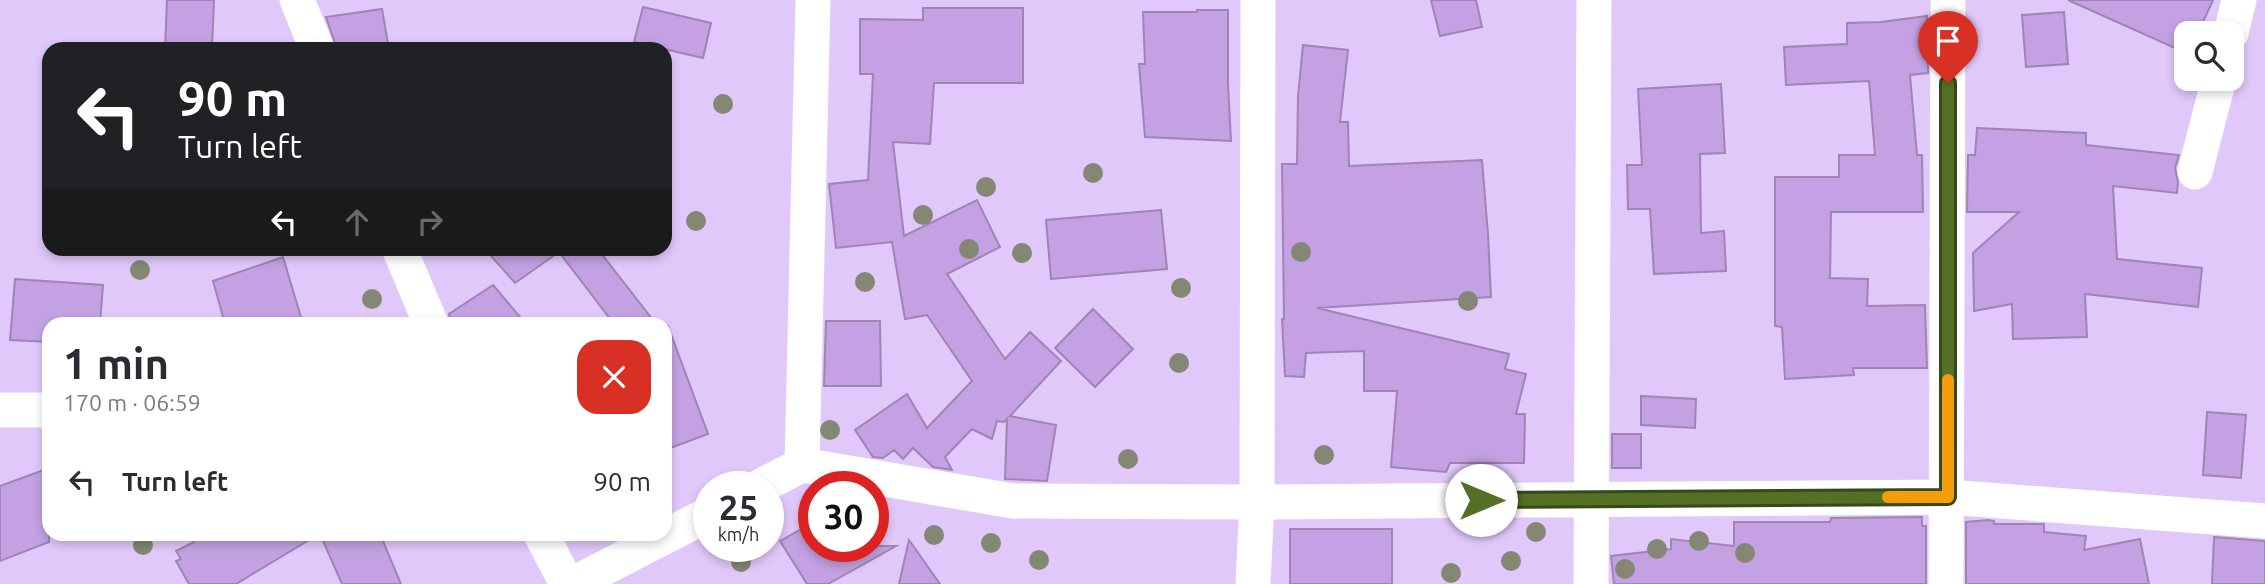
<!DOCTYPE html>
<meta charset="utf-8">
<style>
:root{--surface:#fff;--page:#f2f2f3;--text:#2b2b33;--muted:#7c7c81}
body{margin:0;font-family:Ubuntu,sans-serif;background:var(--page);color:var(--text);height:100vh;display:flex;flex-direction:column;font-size:26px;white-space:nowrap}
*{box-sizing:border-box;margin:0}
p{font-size:23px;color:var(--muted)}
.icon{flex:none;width:38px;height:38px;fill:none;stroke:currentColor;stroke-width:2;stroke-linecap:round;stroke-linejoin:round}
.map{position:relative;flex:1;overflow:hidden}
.details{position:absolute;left:42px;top:317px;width:630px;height:224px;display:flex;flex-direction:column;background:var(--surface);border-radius:21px;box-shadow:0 4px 10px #0003}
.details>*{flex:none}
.guide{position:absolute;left:42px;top:42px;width:630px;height:214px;border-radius:21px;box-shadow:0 4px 10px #0003;background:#202124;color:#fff;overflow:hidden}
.fabs{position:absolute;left:2174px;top:21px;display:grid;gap:14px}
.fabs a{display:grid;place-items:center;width:70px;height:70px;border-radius:14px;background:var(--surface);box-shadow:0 4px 10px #0003;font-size:35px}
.speed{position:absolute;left:693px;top:471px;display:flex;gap:14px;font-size:35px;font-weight:700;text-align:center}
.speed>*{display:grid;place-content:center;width:91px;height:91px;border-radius:50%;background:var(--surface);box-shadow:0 4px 10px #0003;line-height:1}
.speed small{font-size:18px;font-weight:400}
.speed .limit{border:10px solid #d22;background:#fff;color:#111}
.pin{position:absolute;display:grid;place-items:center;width:60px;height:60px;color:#fff;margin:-72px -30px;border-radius:50% 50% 50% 0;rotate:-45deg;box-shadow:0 0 7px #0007}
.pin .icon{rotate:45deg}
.me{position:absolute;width:77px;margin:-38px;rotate:90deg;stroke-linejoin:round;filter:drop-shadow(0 0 5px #0008)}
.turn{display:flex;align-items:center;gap:24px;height:147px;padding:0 21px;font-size:32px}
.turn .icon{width:91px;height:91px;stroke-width:2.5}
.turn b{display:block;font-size:49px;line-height:60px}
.lanes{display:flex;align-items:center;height:66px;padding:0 21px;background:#0003;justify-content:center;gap:35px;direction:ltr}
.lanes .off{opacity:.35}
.round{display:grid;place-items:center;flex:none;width:74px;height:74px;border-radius:21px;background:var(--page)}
.headline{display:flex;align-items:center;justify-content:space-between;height:119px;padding:0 21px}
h1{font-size:42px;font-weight:600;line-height:52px}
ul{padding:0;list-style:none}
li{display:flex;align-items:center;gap:21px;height:91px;padding:0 21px}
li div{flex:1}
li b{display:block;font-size:26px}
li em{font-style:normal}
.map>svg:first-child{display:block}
</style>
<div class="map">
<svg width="2265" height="584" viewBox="0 0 2265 584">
<rect width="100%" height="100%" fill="#e1c8fa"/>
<path fill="#c3a1e2" stroke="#9e85b4" stroke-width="2" d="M167,0H214L212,49H165Z
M1431,0H1476L1482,27L1440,36Z
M2068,0H2213L2198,33H2186V53Z
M643,7L711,23L703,58L634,42Z
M923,8H1023V83H934L930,144L893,142L904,236L977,200L1000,247L947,274L1005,359L1030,332L1061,361L1010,416L1056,425L1047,481L1005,479L1007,419L1004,422L997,421L992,439L972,429L945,457L952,470L933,467L913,448L903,459L894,450L883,458L873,457L855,430L907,394L927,428L972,381L927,315L905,319L892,242L836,248L829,184L868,180L873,74H860V19L923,20Z
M382,9L389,49H337L326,17Z
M1197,10H1228V83L1231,141L1145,137L1139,64H1145L1143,12H1197Z
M2064,12L2068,64L2026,67L2022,15Z
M1927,16L1928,73L1910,75L1917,155H1922L1923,212H1831L1830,278L1868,279L1867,306L1925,305L1927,368H1853L1854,375L1785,379L1782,327L1775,326V177H1839V155H1875L1869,81L1786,85L1784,47L1847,44V23L1881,22Z
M1303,45L1348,50L1340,122H1348L1349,166L1482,160L1488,234L1491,297L1317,308L1509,354L1505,369L1526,374L1516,414H1525L1524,463H1450L1446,472L1391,467L1397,391H1364V351L1306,353L1304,377L1285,376L1282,319H1284L1282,164H1297L1298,96Z
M1721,84L1725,153L1700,154L1701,233L1724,231L1726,271L1654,274L1650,209H1628L1627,165H1642L1638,89Z
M1977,128L2086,133V145L2179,155L2175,168L2178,182L2177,193L2113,186L2117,259L2202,268L2198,307L2085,294L2087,337L2013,339L2012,304L1974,311L1973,253L2019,212H1967L1968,155H1975Z
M1161,210L1167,269L1051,279L1046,220Z
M484,248H597L656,324H614L559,252L515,283Z
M283,257L303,324H225L213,281Z
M15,279L103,285L100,324H49V342L10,340Z
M493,285L526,324H451L449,314Z
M1093,309L1133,349L1095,387L1055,348Z
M826,321H880L881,386H824Z
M668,326L708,434L665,450V327Z
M1641,396L1696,399L1695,428L1641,425Z
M2207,412L2246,415L2241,478L2203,475Z
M1612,434H1641V468H1612Z
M49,468V542L0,561V486Z
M1922,517V526H1926V584H1614L1611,556L1671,549V539L1734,546V522H1830L1831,518Z
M1988,520L1994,521V524H2044V532L2086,536L2084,550L2140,539L2149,584H1966V522Z
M814,522V546H896L828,584H807L780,541Z
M1290,529H1392V584H1290Z
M190,534H319L236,584H189L176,561L181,559L176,551L194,542Z
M320,534H380L401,584H342Z
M2214,537L2265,541V584H2212Z
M909,540L940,584H899Z"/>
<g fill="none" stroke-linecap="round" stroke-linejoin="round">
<path stroke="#fff" stroke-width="35" d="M297,0L317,49
M2231,33L2239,0
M2195,172L2219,79
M399,248L431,324
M0,410H49
M802,465L813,0
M761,486L802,465L1013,501L1257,502L1948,497L2265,521
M541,534L567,584
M573,584L709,514
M1253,584L1257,502L1258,0
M1591,584L1594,0
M1946,584L1948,0"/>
</g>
<g fill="#848773">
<circle cx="723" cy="104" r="10"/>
<circle cx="1093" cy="173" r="10"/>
<circle cx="986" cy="187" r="10"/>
<circle cx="923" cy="215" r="10"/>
<circle cx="696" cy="221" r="10"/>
<circle cx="969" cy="249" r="10"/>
<circle cx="1301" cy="252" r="10"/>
<circle cx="1022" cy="253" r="10"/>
<circle cx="140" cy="270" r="10"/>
<circle cx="865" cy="282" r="10"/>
<circle cx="1181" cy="288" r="10"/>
<circle cx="372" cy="299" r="10"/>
<circle cx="1468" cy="301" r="10"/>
<circle cx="1179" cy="363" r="10"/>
<circle cx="830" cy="430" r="10"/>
<circle cx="1324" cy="455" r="10"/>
<circle cx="1128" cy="459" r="10"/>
<circle cx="1536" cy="532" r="10"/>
<circle cx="934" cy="535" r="10"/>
<circle cx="1699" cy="541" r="10"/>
<circle cx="991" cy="543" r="10"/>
<circle cx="143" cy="545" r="10"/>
<circle cx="1657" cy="549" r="10"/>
<circle cx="1745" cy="553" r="10"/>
<circle cx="1039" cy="560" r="10"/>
<circle cx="1511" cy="561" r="10"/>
<circle cx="741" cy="562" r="10"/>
<circle cx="1625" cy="569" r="10"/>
<circle cx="1451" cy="573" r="10"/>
</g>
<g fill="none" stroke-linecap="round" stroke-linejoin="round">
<defs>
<path id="route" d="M1481,500L1948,497V83"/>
</defs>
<use href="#route" stroke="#364918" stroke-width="18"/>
<use href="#route" stroke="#537025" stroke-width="12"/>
<path stroke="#f59e0b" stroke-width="12" d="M1888,497H1948V380"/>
</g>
</svg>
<div class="fabs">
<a><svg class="icon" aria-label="search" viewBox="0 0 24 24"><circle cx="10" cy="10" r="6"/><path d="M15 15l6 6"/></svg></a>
</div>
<div class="speed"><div>25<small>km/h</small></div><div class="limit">30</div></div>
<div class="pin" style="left:1948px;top:83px;background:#d93025"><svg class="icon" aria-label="arrive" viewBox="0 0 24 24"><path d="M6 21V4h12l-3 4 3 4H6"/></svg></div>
<svg class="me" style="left:1481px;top:500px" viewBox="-20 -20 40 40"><circle r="19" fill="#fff"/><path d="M0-13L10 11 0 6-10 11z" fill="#537025"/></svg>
<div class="guide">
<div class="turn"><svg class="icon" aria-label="left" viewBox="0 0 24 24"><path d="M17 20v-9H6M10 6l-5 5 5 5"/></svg><div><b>90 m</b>Turn left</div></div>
<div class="lanes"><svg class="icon" aria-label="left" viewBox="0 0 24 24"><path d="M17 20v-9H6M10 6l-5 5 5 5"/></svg><svg class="icon off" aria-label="ahead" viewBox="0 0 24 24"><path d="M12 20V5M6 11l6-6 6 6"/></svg><svg class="icon off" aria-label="right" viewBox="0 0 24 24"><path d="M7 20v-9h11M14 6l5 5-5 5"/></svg></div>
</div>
<section class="details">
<div class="headline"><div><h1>1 min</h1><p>170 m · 06:59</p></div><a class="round" style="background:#d93025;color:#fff"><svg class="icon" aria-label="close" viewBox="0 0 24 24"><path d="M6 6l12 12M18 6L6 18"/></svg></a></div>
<ul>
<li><svg class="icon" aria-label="left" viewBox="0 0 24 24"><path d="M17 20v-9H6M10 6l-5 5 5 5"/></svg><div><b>Turn left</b></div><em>90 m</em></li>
</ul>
</section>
</div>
